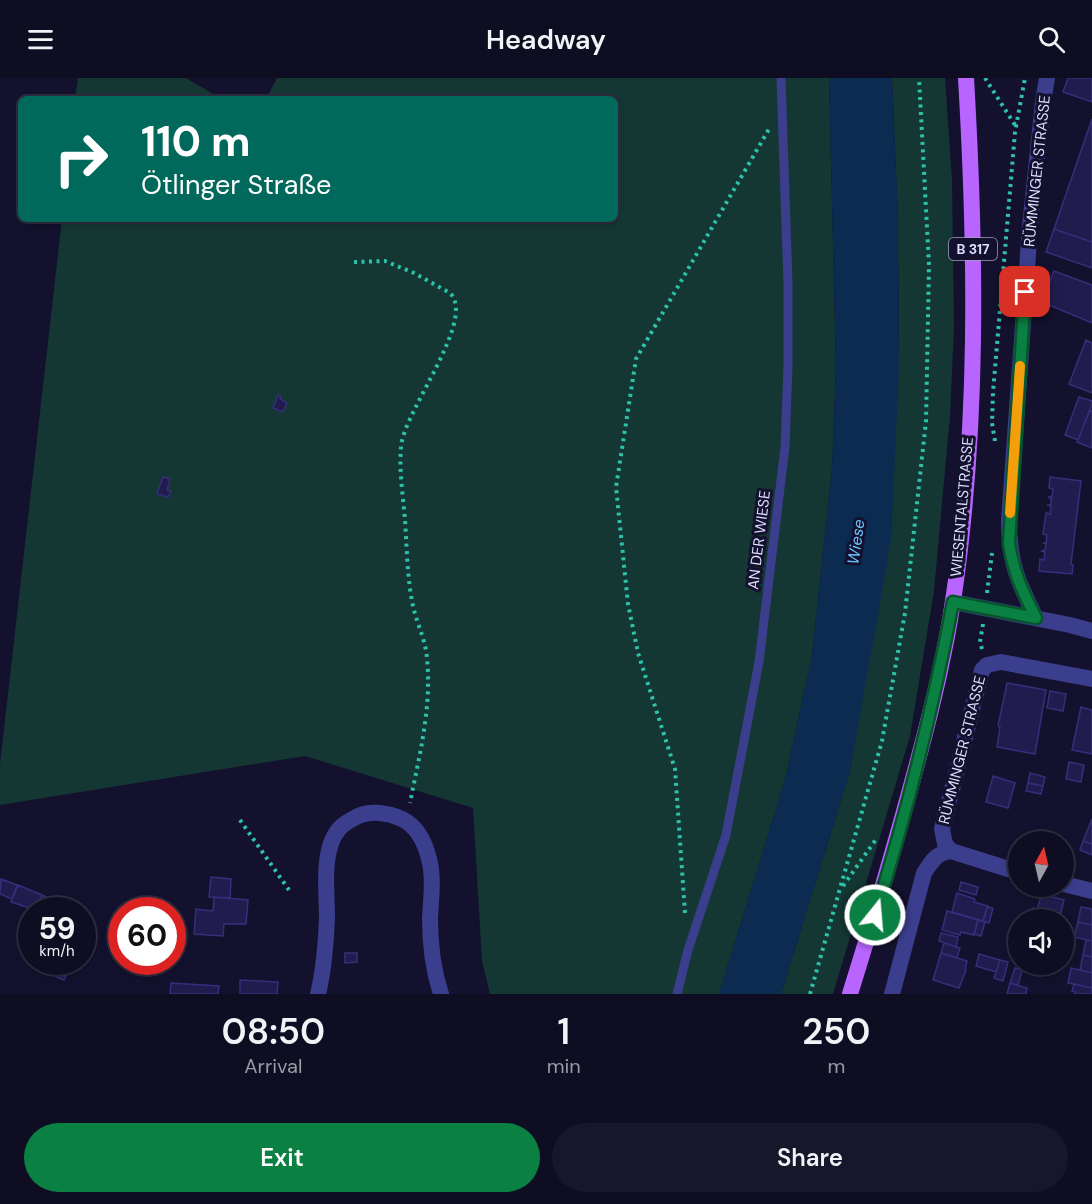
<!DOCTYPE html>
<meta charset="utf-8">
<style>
:root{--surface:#0e0d22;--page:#17162a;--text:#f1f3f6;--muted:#9b9ca5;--line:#2e2d40;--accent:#0b8043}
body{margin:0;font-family:"DM Sans",sans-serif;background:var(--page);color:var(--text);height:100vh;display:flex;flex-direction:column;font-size:22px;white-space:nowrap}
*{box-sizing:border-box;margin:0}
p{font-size:20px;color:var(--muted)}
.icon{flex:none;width:33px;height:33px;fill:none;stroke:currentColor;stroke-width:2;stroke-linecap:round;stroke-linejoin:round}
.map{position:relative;height:916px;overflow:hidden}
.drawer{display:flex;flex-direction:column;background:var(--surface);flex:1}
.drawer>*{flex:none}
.top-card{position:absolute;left:18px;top:18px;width:600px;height:126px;border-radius:9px;box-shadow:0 3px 9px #0003,0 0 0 2px var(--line);background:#00695c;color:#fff;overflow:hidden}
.needle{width:39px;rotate:8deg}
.buttons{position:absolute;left:1008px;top:753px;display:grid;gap:12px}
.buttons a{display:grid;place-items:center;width:66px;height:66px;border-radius:50%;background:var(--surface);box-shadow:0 3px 9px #0003,0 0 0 2px var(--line);font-size:30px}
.speed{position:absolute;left:18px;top:819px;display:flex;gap:12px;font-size:30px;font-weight:700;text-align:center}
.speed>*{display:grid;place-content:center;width:78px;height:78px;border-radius:50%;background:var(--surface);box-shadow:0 3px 9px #0003,0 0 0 2px var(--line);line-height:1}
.speed small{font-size:15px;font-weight:400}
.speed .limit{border:9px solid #d22;background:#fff;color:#111}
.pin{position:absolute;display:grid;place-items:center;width:51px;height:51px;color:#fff;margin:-26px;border-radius:12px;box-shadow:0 3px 9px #0006}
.me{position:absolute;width:66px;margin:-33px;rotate:17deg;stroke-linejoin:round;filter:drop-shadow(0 0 4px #0008)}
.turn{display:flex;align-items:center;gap:21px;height:126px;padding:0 24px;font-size:27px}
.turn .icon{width:78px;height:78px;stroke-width:2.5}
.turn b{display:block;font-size:42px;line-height:51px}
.eta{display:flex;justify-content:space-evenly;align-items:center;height:102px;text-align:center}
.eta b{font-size:36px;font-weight:600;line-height:42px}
.cta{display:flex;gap:12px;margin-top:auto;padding:12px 24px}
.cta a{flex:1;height:69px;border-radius:36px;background:var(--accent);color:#fff;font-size:24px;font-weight:600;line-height:69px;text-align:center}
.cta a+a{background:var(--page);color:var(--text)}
header{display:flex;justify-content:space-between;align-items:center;height:78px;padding:0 24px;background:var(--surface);font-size:27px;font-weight:600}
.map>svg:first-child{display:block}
</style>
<header><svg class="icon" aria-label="menu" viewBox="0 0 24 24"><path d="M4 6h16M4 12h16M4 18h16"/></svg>Headway<svg class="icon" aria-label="search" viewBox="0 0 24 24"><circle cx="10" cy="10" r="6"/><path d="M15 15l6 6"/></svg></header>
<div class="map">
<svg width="1092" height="916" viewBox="0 0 1092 916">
<rect width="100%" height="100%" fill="#13112d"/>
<path fill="#143733" d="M78,0H186L222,21H75Z
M277,0H829L836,289L832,390L812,578L785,702L719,916H490L482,883L473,730L305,678L0,727V686L62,141H615V21H266Z
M892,0H945L952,102L954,249L950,338L934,513L910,658L833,916H781L850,693L899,290L898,140Z"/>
<path fill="#0c2b51" d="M829,0H892L898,140L899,290L891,462L850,693L781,916H719L785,702L812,578L832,390L836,289Z"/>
<path fill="#221c4e" stroke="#372e7b" stroke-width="1.5" d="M1068,0H1092V24L1063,14Z
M1092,41V164L1054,151Z
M1054,151L1092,164V190L1046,174Z
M1054,193L1092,207V245L1042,224Z
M1086,262L1092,265V315L1069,306Z
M278,317L281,318L280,321L287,325L283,334L273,330Z
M1079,319L1092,323V326L1078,362L1065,357Z
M1090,332L1092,333V370L1077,364Z
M163,399L170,401L167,412L171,413L168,419L157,416Z
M1050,399L1081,403L1071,486L1073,487L1072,496L1039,493L1040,481L1044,482L1045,474L1041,473L1045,472L1046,466L1043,465H1046L1047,457L1043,456L1046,435L1050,436L1051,428L1047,427H1051V420L1048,419H1052L1053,411L1049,410Z
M1007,605L1046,612L1035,676L997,669L1000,649L998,648Z
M1050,613L1066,616L1063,633L1047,630Z
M1081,629L1092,632V676L1072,672Z
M1069,684L1084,687L1081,704L1066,701Z
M1030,695L1045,699L1043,708L1028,705Z
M993,698L1015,705L1008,730L986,724Z
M1028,705L1043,708L1041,716L1026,713Z
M1092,741V766L1083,763Z
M1083,763L1092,766V777L1080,772Z
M211,799L231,801L230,820L209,819Z
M1,801L17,807L12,821L0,816Z
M961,804L978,809L976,817L959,812Z
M18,807L42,817L36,832L11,824Z
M957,815L975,821L974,824L988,828L983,843L952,834Z
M1042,816L1064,822L1060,838L1037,831Z
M42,817L52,822L48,832H36Z
M214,819L248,822L246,846H224L223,858L194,856L196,831L213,833Z
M987,829L993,830L989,845L983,843Z
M1081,829L1092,831V847L1078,844Z
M1033,830L1040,832L1037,842H1029Z
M947,833L978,842L974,857L961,854L960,857L942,852Z
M978,842L985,844L981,858L974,856Z
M1078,844L1092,847V863L1074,859Z
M941,855L958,859L956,869L939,863Z
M1086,862L1092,863V879L1083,877Z
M944,865L960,870L957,880L941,875Z
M345,875H357V884L345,885Z
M941,875L967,883L965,892H966L959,910L933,902Z
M979,876L1000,882L996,894L976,888Z
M1083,877L1092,879V895L1080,892Z
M1000,882L1008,884L1003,903L994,900Z
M34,884H72L64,902L32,889Z
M1015,890L1022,892L1018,907L1010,905Z
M1071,890L1092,895V910L1068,905Z
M240,902L278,904L277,916H240Z
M171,905L219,908L218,916H170Z
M1010,905L1027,910L1026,916H1007Z
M1074,906L1092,910V916H1075V914L1072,913Z"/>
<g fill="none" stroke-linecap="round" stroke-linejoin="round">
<path stroke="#2ec2ad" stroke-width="4" stroke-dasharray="3 4.5" stroke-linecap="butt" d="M985,0L1015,47
M354,184L385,183L414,195L450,215C477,242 403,334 401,369C399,393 403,418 405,442C407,470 407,500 413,528C417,546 426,563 427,581C432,629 419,679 410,725
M995,363L992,345L993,314L1015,54L1025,0
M987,515L992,475
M982,571L980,564L983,546
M240,742L289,812
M843,808L877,760
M685,835L675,691L638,575L628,526L616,409L636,281L769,51
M810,916L882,663L905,535L926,343L929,187L919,0"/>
<path stroke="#3b3e8d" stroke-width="9" d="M677,916L688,872L726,757L759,584L785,369L788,287V206L781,0"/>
<path stroke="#3b3e8d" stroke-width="16" d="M953,524L1070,547L1092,553
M1036,540C1018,504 1009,485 1009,443L1030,148L1043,24L1047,0
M951,773L1018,794
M1064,806L1092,813
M318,916C324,891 326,865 327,839C327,814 321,772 339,751C344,745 351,742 358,738C371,732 389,735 402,741C418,749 425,764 429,781C434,799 431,821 430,840C430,865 433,892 441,916
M892,916L924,795C933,782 935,776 951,773L945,766L942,751L982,592L987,587L1001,584L1092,601"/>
<path stroke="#b864ff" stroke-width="16" d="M850,916C874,839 897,761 918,682C932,630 945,577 953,523C979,352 976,172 966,0"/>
</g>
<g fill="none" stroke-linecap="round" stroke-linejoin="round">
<defs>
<path id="route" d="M875,837C907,734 933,630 953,524L1036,540C1023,515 1013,493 1009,465L1025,214"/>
</defs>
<use href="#route" stroke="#07532c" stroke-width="15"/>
<use href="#route" stroke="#0b8043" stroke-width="10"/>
<path stroke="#f59e0b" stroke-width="10" d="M1010,435L1020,288"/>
</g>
<g text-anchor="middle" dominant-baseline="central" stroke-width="6" stroke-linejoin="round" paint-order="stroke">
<rect fill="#13112d" stroke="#a1a0c0" stroke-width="1.5" x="949" y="160" width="48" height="22" rx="4.5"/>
<g font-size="14" font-weight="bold" fill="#deddff">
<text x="973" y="171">B 317</text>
</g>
<g font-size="15" fill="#deddff" stroke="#13112d">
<text transform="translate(1037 93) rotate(-84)">RÜMMINGER STRASSE</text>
<text transform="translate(962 429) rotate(-85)">WIESENTALSTRASSE</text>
<text transform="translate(759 462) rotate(-83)">AN DER WIESE</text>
<text transform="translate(962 672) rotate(-76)">RÜMMINGER STRASSE</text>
</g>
<g font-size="16" font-style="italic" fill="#6bc6ff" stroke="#13112d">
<text transform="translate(856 464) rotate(-82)">Wiese</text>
</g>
</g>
</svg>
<div class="buttons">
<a><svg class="needle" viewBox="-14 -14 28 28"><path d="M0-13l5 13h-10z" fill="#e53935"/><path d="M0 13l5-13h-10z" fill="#9b9ca5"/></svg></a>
<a><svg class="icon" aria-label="sound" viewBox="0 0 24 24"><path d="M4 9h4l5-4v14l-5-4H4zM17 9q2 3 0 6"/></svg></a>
</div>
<div class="speed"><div>59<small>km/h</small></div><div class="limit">60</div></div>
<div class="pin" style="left:1025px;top:214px;background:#d93025"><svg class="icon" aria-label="arrive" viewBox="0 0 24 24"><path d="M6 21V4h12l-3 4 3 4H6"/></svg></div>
<svg class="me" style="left:875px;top:837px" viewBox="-20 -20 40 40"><circle r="17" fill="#0b8043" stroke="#fff" stroke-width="3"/><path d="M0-11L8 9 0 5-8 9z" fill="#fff"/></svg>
<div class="top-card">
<div class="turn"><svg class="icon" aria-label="right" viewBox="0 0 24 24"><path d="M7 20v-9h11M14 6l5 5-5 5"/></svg><div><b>110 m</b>Ötlinger Straße</div></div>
</div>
</div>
<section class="drawer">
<div class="eta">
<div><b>08:50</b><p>Arrival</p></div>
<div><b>1</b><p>min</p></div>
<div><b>250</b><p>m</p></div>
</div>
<div class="cta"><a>Exit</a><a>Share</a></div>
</section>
